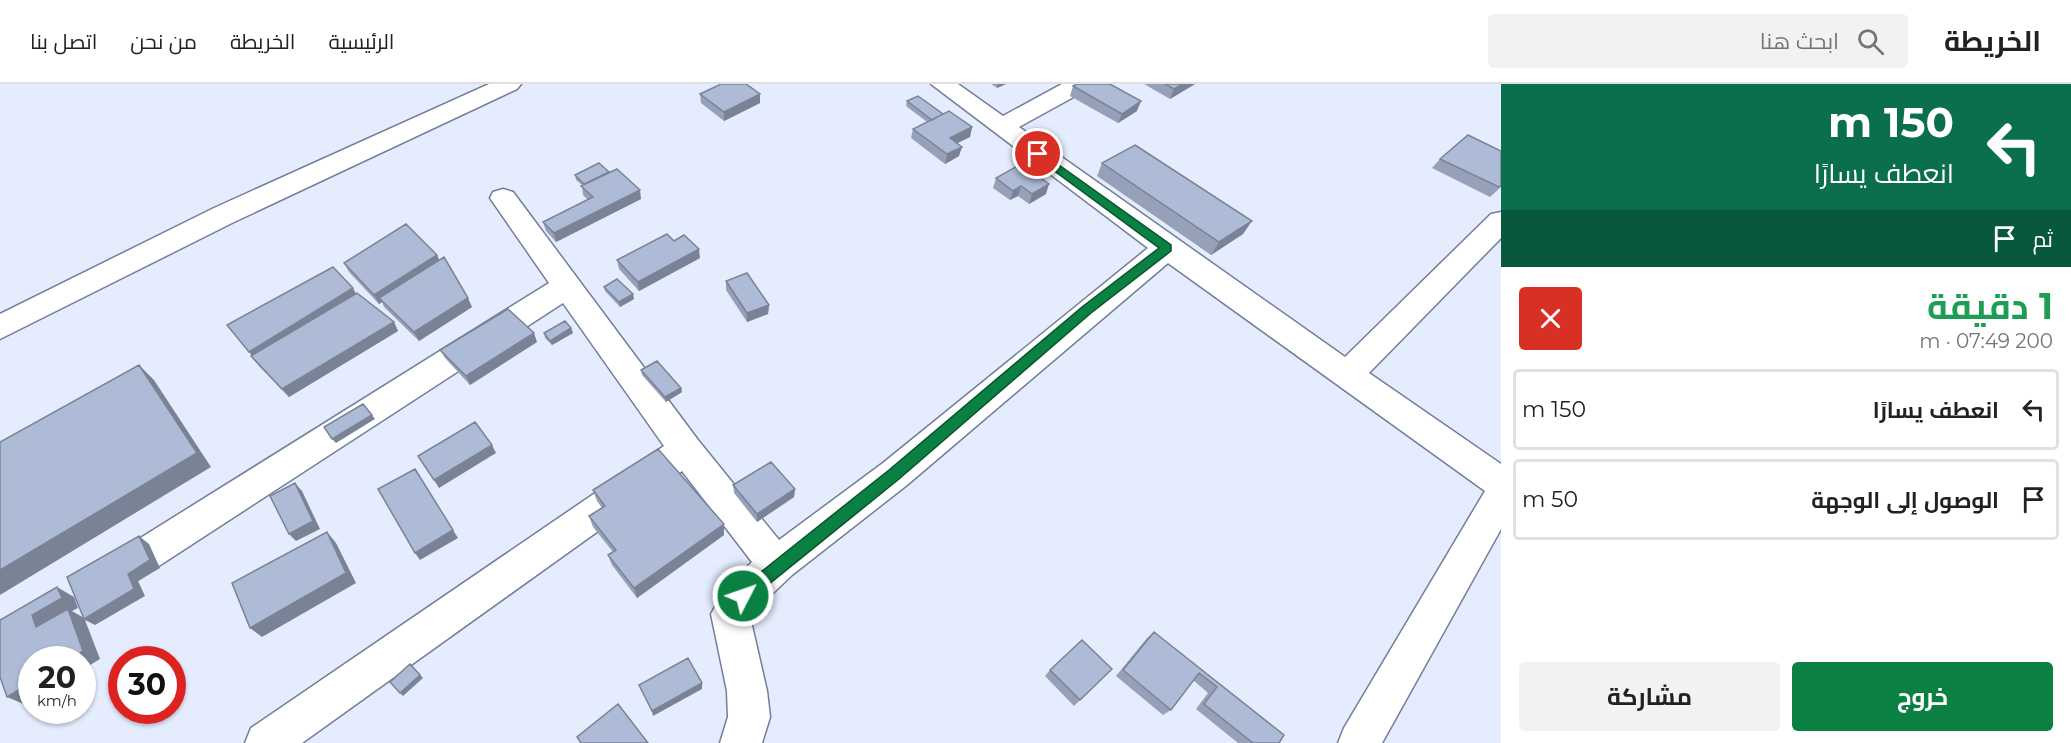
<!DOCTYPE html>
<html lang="ar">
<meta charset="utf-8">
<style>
:root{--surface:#fff;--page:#f2f2f2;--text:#202124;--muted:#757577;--line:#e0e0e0;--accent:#0b8043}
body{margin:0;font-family:Montserrat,Cairo,sans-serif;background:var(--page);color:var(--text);direction:rtl;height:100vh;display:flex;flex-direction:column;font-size:22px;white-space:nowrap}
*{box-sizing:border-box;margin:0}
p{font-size:20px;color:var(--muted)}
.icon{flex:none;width:33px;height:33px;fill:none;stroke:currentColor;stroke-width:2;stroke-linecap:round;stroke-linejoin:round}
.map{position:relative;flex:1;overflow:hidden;direction:ltr}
.details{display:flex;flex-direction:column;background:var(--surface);width:570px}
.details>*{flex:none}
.hud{background:#0b6e4f;color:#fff;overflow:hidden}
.speed{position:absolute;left:18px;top:562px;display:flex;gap:12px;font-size:30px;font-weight:700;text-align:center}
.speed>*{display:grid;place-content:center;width:78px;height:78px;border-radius:50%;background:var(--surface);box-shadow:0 2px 4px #0004;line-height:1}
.speed small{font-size:15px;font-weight:400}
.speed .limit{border:9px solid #d22;background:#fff;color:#111}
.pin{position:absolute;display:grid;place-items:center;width:51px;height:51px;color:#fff;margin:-26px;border:3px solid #fff;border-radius:50%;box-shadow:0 2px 6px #0007}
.me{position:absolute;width:66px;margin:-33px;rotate:49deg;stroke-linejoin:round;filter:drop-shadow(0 0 4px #0008)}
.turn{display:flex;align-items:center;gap:21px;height:126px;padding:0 18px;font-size:27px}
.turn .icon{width:78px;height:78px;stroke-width:2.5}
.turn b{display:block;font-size:42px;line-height:51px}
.then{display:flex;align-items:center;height:57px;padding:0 18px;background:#0003;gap:12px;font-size:22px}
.round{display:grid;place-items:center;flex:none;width:63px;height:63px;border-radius:6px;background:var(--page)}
.overview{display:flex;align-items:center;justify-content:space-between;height:102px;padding:0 18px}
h1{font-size:36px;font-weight:700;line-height:45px;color:#1e9e55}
.primary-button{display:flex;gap:12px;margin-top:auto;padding:12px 18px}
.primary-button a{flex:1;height:69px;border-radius:6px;background:var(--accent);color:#fff;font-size:24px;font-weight:700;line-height:69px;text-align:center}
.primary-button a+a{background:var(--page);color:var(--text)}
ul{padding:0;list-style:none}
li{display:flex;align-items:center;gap:18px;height:81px;margin:0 12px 9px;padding:0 6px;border:3px solid var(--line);border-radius:6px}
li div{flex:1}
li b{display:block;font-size:22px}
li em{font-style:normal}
header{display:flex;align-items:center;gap:36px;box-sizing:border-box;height:84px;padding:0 30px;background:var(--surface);border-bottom:2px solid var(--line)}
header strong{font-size:28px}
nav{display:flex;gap:33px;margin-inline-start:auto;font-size:21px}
.search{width:420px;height:54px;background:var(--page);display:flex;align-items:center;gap:15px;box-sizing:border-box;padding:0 21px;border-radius:6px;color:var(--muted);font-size:22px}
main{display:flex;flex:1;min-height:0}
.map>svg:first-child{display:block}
</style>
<header>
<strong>الخريطة</strong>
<div class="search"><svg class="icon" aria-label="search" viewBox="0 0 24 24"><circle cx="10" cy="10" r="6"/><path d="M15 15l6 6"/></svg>ابحث هنا</div>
<nav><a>الرئيسية</a><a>الخريطة</a><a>من نحن</a><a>اتصل بنا</a></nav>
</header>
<main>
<section class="details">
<div class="hud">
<div class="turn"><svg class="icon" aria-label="left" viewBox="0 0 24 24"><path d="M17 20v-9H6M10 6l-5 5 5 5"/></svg><div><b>150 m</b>انعطف يسارًا</div></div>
<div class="then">ثم<svg class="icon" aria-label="arrive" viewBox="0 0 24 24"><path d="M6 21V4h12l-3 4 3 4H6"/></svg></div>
</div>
<div class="overview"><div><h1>1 دقيقة</h1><p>200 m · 07:49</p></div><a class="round" style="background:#d93025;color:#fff"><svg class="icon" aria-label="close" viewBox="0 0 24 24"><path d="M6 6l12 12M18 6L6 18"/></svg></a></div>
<ul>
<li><svg class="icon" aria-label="left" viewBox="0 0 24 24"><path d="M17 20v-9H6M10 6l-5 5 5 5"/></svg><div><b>انعطف يسارًا</b></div><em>150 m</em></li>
<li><svg class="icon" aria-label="arrive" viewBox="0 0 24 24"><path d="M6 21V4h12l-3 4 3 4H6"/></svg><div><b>الوصول إلى الوجهة</b></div><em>50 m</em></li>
</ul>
<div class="primary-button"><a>خروج</a><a>مشاركة</a></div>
</section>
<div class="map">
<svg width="1501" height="659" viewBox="0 0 1501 659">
<rect width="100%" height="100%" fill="#e4ecfe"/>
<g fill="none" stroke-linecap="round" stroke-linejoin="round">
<defs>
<path id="minor" d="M489,0H521L517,5L234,138L0,255V230L214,124Z
M931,0H958L1003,32L1062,0H1092L1088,5L1019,43L1345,273L1491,130L1501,128V154L1369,289L1501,380V445L1382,659H1338L1344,644L1485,407L1168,179L907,401L792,491L753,528L750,533L767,607L770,633L762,659H720L728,633L727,607L711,530L726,503L752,478L682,387L302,659H245L251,644L664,362L563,219L128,502L115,507L102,502L96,490L102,478L549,199L490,114L493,108L503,105L513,108L698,356L779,456L883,379L1148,164Z"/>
</defs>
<use href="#minor" stroke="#727e99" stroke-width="3"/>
<use href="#minor" fill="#fff" fill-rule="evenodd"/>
</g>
<path fill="#96a1b9" d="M991,0H1006L997,4Z
M1144,0H1195L1170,15Z
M1073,2L1137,27L1118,39L1070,12Z
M700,10H760V19L724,37L701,19Z
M907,17L943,30L972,43L970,53L957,59L959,72L945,80L911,54L913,45L927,38L906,22Z
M1501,67V103L1490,113L1432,84L1440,75Z
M1102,79L1243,150L1211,171L1097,92Z
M575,91L641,115L556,158L546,147L543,138L588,116L583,111L582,101L576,96Z
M996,94L1046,110L1029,120L1018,112L1010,116L993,104Z
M437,171L439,176L472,223L419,257L384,223L382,218L379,220L349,188L344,179Z
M700,174L639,207L619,185L617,176Z
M726,197L769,221L768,230L747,238L726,206Z
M604,203L634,215L620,223L605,207Z
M356,210L394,238L398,247L289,313L258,281L251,272Z
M571,244L573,249L552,261L545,254L544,249Z
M537,258L470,301L445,274L440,266Z
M641,286L681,304L682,308L666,318L642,291Z
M733,401L795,405L794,413L757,438L734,409Z
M593,406L724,451L637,514L612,481L608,471L613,468L593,443L589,432L602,424L597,417Z
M1154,548L1284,651L1279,659H1238L1196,625L1208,609L1193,596L1171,626L1163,631L1116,592L1147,554Z
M1050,586L1080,616L1074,622L1045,592Z"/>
<path fill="#7a8396" d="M998,0H1006L997,4Z
M1183,0H1195L1170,15L1174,5Z
M760,10V19L724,37V28Z
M1141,17L1137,27L1118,39L1122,30Z
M972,43L970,53L948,64L950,54Z
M962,63L959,72L945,80L947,70Z
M1049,100L1046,110L1029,120L1032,110Z
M1021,102L1018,112L1010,116L1013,107Z
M640,106L641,115L556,158L554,149Z
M1252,137L1243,150L1211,171L1219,158Z
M699,165L700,174L639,207L638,198Z
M437,171L441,181L379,214L382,218L379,220L374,211Z
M353,204L358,214L256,277L249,268Z
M633,210L634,215L620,223L619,218Z
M468,214L472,223L419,257L414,248Z
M769,221L768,230L747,238V229Z
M394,238L398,247L289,313L282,305Z
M571,244L573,249L552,261L550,257Z
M534,249L537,258L470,301L466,292Z
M139,281L154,296L211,383L0,511V486Z
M681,304L682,308L666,318L665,313Z
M372,331L375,335L336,359L332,355Z
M492,361L496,369L439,404L434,396Z
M415,385L458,454L420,476L415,469Z
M295,399L302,407L320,445L296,457L289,450Z
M795,405L794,413L757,438V430Z
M724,440V451L637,514L634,504Z
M327,448L336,459L356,499L262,553L250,544Z
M139,452L149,460L160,484L138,497L145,512L95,541L85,536L100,575L82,586V576H68L36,543L32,531L57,503L74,513L78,524L72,527L84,534L128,490Z
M410,580L423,594L403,612L400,609Z
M32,598V617L26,621L7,613Z
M702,599V605L653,632L652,627Z"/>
<path fill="#aebbd7" stroke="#7a8396" stroke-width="1.5" d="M721,0H746L760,10L724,28L700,10Z
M1077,0H1110L1141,17L1122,30L1073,2Z
M1165,0H1183L1174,5Z
M918,12L943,30L932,36L907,17Z
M949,27L972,43L950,54L962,63L947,70L913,45Z
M1468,51L1501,67V102L1499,103L1440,75Z
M1135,61L1252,137L1219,158L1102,79Z
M599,79L609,88L584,100L575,91Z
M1021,80L1049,100L1032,110L1021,102L1013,107L996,94Z
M617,85L640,106L554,149L543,138L593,113L581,102Z
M406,140L437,171L374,211L344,179Z
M667,150L674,157L684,151L699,165L638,198L617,176Z
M444,173L468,214L414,248L379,214Z
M333,183L353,204L249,268L227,241Z
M747,189L769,221L747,229L726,197Z
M617,195L633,210L619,218L604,203Z
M357,209L394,238L282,305L251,272Z
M508,225L534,249L466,292L440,266Z
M565,237L571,244L550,257L544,249Z
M657,277L681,304L665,313L641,286Z
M139,281L197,369L0,486V358Z
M363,320L372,331L332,355L324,343Z
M475,338L492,361L434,396L418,372Z
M658,365L724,440L634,504L608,471L616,466L589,432L605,422L593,406Z
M771,378L795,405L757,430L733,401Z
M415,385L453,446L415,469L378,405Z
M295,399L313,437L289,450L270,412Z
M327,448L346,489L250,544L232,499Z
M139,452L150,476L128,490L134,505L84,535L67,493Z
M57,503L62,514L32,531L36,543L68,525L83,567L68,576H32V598L7,613L0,593V536Z
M1154,548L1284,651L1279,659H1253L1204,620L1217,603L1199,589L1171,626L1123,586Z
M1082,556L1112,585L1080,616L1050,586Z
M688,574L702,599L652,627L639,601Z
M410,580L420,591L400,609L390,598Z
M618,620L648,659H581L577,653Z"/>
<path fill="#0b8043" stroke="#07532c" stroke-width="1.5" d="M1038,66L1171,161V167L1091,229L899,395L748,517L743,519L737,517L735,512L737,507L889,386L1082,223L1159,164L1034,72L1033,70Z"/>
</svg>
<div class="speed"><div>20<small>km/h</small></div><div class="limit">30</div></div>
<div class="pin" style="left:1038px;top:70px;background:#d93025"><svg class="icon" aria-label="arrive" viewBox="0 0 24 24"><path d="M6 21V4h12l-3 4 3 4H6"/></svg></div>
<svg class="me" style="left:743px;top:512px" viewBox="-20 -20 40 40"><circle r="17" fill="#0b8043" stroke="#fff" stroke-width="3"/><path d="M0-11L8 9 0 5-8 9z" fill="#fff"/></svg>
</div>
</main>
